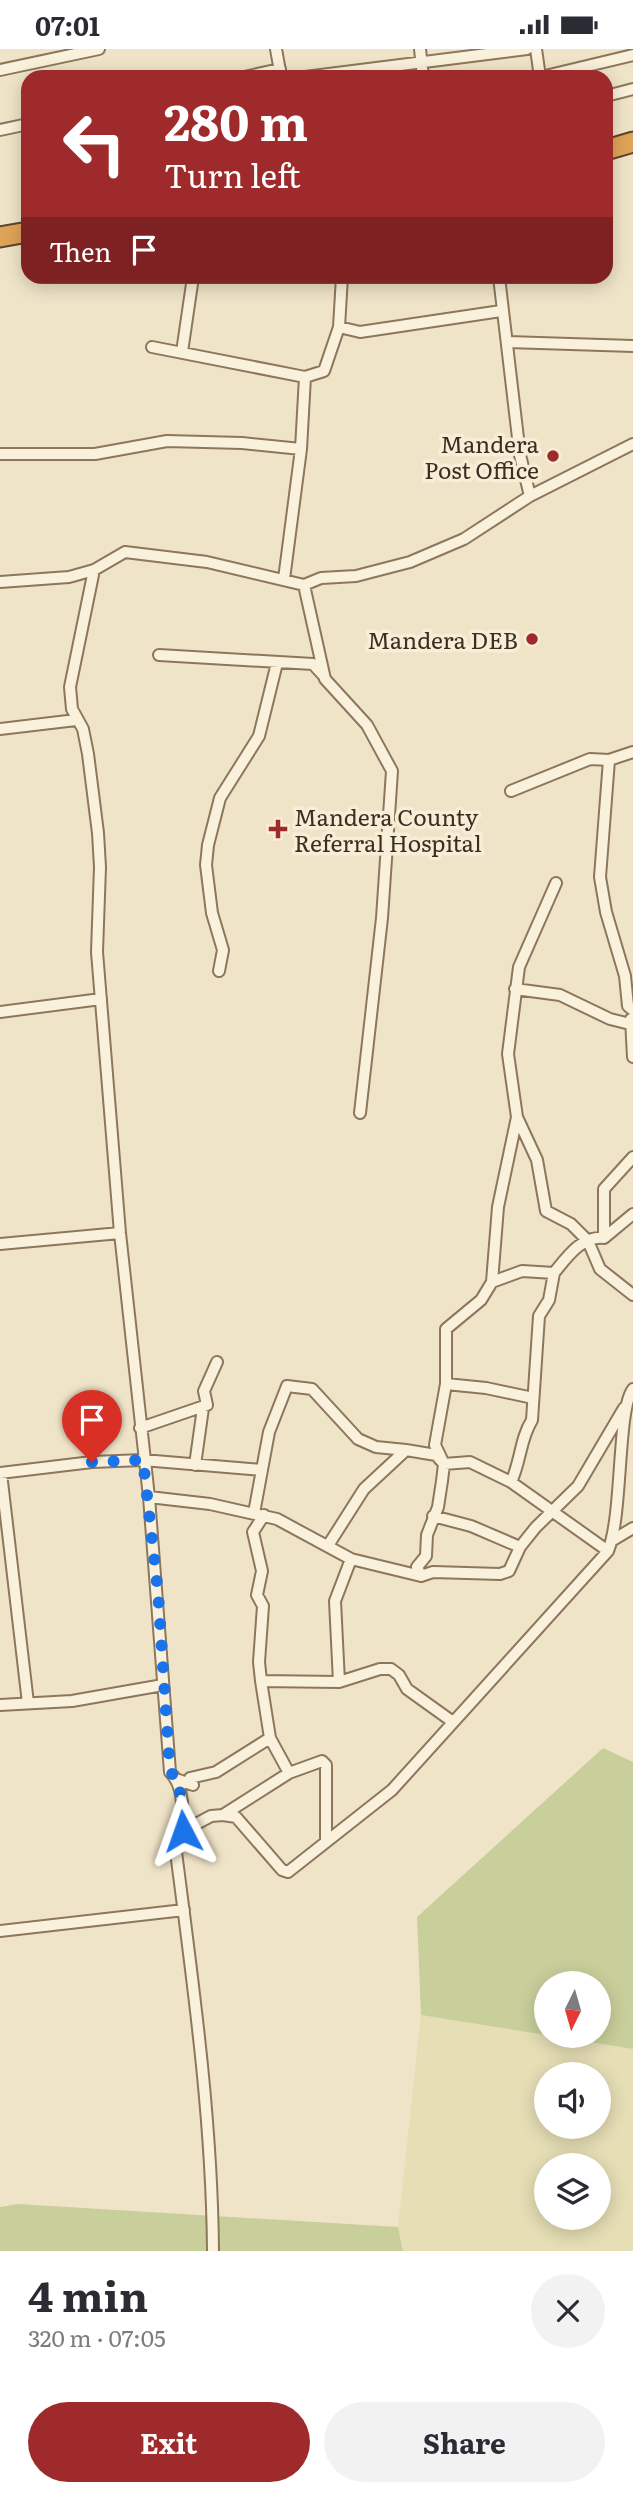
<!DOCTYPE html>
<meta charset="utf-8">
<style>
:root{--surface:#fff;--page:#f2f2f3;--text:#2b2b33;--muted:#7c7c81;--accent:#9e2a2b}
body{margin:0;font-family:Literata,serif;background:var(--page);color:var(--text);height:100vh;display:flex;flex-direction:column;font-size:26px;white-space:nowrap}
*{box-sizing:border-box;margin:0}
p{font-size:23px;color:var(--muted)}
.icon{flex:none;width:38px;height:38px;fill:none;stroke:currentColor;stroke-width:2;stroke-linecap:round;stroke-linejoin:round}
.map{position:relative;height:2202px;overflow:hidden}
.panel{display:flex;flex-direction:column;background:var(--surface);flex:1}
.panel>*{flex:none}
.hud{position:absolute;left:21px;top:21px;width:592px;height:214px;border-radius:21px;box-shadow:0 4px 18px #0003;background:#9e2a2b;color:#fff;overflow:hidden}
.needle{width:46px;rotate:185deg}
.buttons{position:absolute;left:534px;top:1922px;display:grid;gap:14px}
.buttons a{display:grid;place-items:center;width:77px;height:77px;border-radius:50%;background:var(--surface);box-shadow:0 4px 18px #0003;font-size:35px}
.pin{position:absolute;display:grid;place-items:center;width:60px;height:60px;color:#fff;margin:-72px -30px;border-radius:50% 50% 50% 0;rotate:-45deg;box-shadow:0 0 7px #0007}
.pin .icon{rotate:45deg}
.me{position:absolute;width:77px;margin:-38px;rotate:356deg;stroke-linejoin:round;filter:drop-shadow(0 0 5px #0008)}
.turn{display:flex;align-items:center;gap:24px;height:147px;padding:0 28px;font-size:32px}
.turn .icon{width:91px;height:91px;stroke-width:2.5}
.turn b{display:block;font-size:49px;line-height:60px}
.then{display:flex;align-items:center;height:66px;padding:0 28px;background:#0003;gap:14px;font-size:26px}
.round{display:grid;place-items:center;flex:none;width:74px;height:74px;border-radius:37px;background:var(--page)}
.summary{display:flex;align-items:center;justify-content:space-between;height:119px;padding:0 28px}
h1{font-size:42px;font-weight:700;line-height:52px}
.primary-button{display:flex;gap:14px;margin-top:auto;padding:14px 28px}
.primary-button a{flex:1;height:80px;border-radius:42px;background:var(--accent);color:#fff;font-size:28px;font-weight:700;line-height:80px;text-align:center}
.primary-button a+a{background:var(--page);color:var(--text)}
.status{display:flex;justify-content:space-between;align-items:center;height:49px;padding:0 35px;background:var(--surface);direction:ltr}
.status svg{height:19px;fill:currentColor}
.map>svg:first-child{display:block}
</style>
<div class="status"><b>07:01</b><svg viewBox="0 0 49 12"><path d="M0 12V9h3v3zM5 12V6h3v6zM10 12V3h3v9zM15 12V0h3v12zM26 1h20v11H26zM47 4h2v5h-2z"/></svg></div>
<div class="map">
<svg width="633" height="2202" viewBox="0 0 633 2202">
<rect width="100%" height="100%" fill="#f0e4c8"/>
<path fill="#e6deb5" fill-rule="evenodd" d="M421,1966L633,2000V2202H403L398,2178ZM546,2025H598V2077H546ZM546,2116H598V2168H546Z"/>
<path fill="#c9cf9b" fill-rule="evenodd" d="M603,1699L633,1713V2000L421,1966L417,1868ZM546,1934H598V1986H546Z
M18,2155L398,2178L403,2202H0V2158Z"/>
<g fill="none" stroke-linecap="round" stroke-linejoin="round">
<defs>
<path id="street" d="M276,0L281,28
M420,0L423,28
M536,0L540,28
M0,21L99,0
M244,28L280,20
M305,28L527,0
M541,28L633,6
M606,47L633,40
M0,81L28,75
M499,228L520,406L530,447
M339,278L360,283L501,262
M508,293L633,297
M152,298L305,328
M182,303L193,228
M0,405H95L167,392L242,394L301,400
M94,521L70,638L72,660L83,680L88,705L98,784L100,818L97,903L120,1184L149,1448L170,1723C188,1741 183,1780 176,1803C193,1935 212,2069 213,2202
M284,530L301,400L305,328L324,322L339,278L342,228
M0,533L69,528L94,521L125,503L207,513L304,536L321,529L356,527L410,513L464,490L530,447L633,395
M304,536L325,630L367,676L392,722L382,869L360,1064
M159,606L313,615L324,627
M0,680L76,671
M609,711L600,828L606,863L625,927L628,957L633,961
M511,742L590,710L609,711L633,703
M556,834L519,918L508,1005L517,1068L537,1111L546,1162L571,1175L588,1192L600,1220L633,1246
M219,922L223,901L212,864L206,816L208,796L220,749L259,687L277,614
M515,940L560,946L610,970L630,975
M0,963L101,950
M631,970L633,1008
M604,1189V1140L633,1108
M0,1195L120,1184
M492,1233L498,1158L517,1068
M446,1335L486,1339L533,1349
M140,1379L207,1356L204,1342L217,1313
M195,1416L203,1359
M0,1424L92,1413L143,1411L262,1421
M1,1424L28,1654
M511,1433C521,1412 520,1390 532,1371L539,1267L549,1251L554,1224
M149,1448L210,1455L277,1470L351,1510L421,1527L433,1523L500,1525L509,1522L520,1498L536,1478L578,1437L624,1359
M254,1464L269,1383L287,1337L312,1340L358,1390L376,1398L406,1401
M264,1466L253,1483L262,1522L257,1546L263,1557L259,1613L261,1632L339,1633L380,1620H391L399,1626L407,1640L453,1673
M433,1467L471,1477L520,1498
M613,1491L633,1479
M329,1495L364,1440L406,1401L436,1406L444,1415L470,1413L511,1433L608,1502
M421,1527L417,1518L426,1507L427,1486L438,1458L442,1432L444,1415L435,1396L446,1335V1280L481,1251L492,1233L522,1222L554,1224C567,1208 581,1187 604,1189L633,1165
M339,1633L335,1552L351,1510
M0,1656L72,1652L163,1636
M289,1724L322,1712L326,1716V1793
M179,1731L193,1736L190,1729L216,1723L270,1689
M223,1766L236,1768L282,1821L288,1823L392,1741L608,1502C623,1466 617,1360 633,1340
M183,1782L211,1767L223,1766L289,1724L270,1689L261,1632
M0,1882L184,1861"/>
<path id="highway" d="M606,101L633,93
M0,188L28,183"/>
</defs>
<use href="#street" stroke="#8d765c" stroke-width="14"/>
<use href="#highway" stroke="#5b4430" stroke-width="23"/>
<use href="#street" stroke="#faf1dc" stroke-width="10"/>
<use href="#highway" stroke="#e0a458" stroke-width="19"/>
</g>
<g fill="none" stroke-linecap="round" stroke-linejoin="round">
<path stroke="#1a73e8" stroke-width="12" stroke-dasharray="0 21.6" d="M92,1413L143,1411L158,1543L170,1723L179,1731L183,1782"/>
</g>
<g fill="#9e2a2b" stroke="#f7eed8" stroke-width="2.5">
<circle cx="553" cy="407" r="7"/>
<circle cx="532" cy="590" r="7"/>
<path d="M274.5 769.5h7v7h7v7h-7v7h-7v-7h-7v-7h7z"/>
</g>
<g text-anchor="middle" dominant-baseline="central" stroke-width="7" stroke-linejoin="round" paint-order="stroke">
<g font-size="23" fill="#3d2e20" stroke="#f7eed8" text-anchor="end">
<text x="539" y="394">Mandera<tspan x="539" dy="26">Post Office</tspan></text>
<text x="518" y="590">Mandera DEB</text>
<text x="294" y="767" text-anchor="start">Mandera County<tspan x="294" dy="26">Referral Hospital</tspan></text>
</g>
</g>
</svg>
<div class="buttons">
<a><svg class="needle" viewBox="-14 -14 28 28"><path d="M0-13l5 13h-10z" fill="#e53935"/><path d="M0 13l5-13h-10z" fill="#7c7c81"/></svg></a>
<a><svg class="icon" aria-label="sound" viewBox="0 0 24 24"><path d="M4 9h4l5-4v14l-5-4H4zM17 9q2 3 0 6"/></svg></a>
<a><svg class="icon" aria-label="layers" viewBox="0 0 24 24"><path d="M12 4l9 5-9 5-9-5zM3 14l9 5 9-5"/></svg></a>
</div>
<div class="pin" style="left:92px;top:1413px;background:#d93025"><svg class="icon" aria-label="arrive" viewBox="0 0 24 24"><path d="M6 21V4h12l-3 4 3 4H6"/></svg></div>
<svg class="me" style="left:183px;top:1782px" viewBox="-20 -20 40 40"><path d="M0-17L14 15 0 8-14 15z" fill="#1a73e8" stroke="#fff" stroke-width="4"/></svg>
<div class="hud">
<div class="turn"><svg class="icon" aria-label="left" viewBox="0 0 24 24"><path d="M17 20v-9H6M10 6l-5 5 5 5"/></svg><div><b>280 m</b>Turn left</div></div>
<div class="then">Then<svg class="icon" aria-label="arrive" viewBox="0 0 24 24"><path d="M6 21V4h12l-3 4 3 4H6"/></svg></div>
</div>
</div>
<section class="panel">
<div class="summary"><div><h1>4 min</h1><p>320 m · 07:05</p></div><a class="round"><svg class="icon" aria-label="close" viewBox="0 0 24 24"><path d="M6 6l12 12M18 6L6 18"/></svg></a></div>
<div class="primary-button"><a>Exit</a><a>Share</a></div>
</section>
